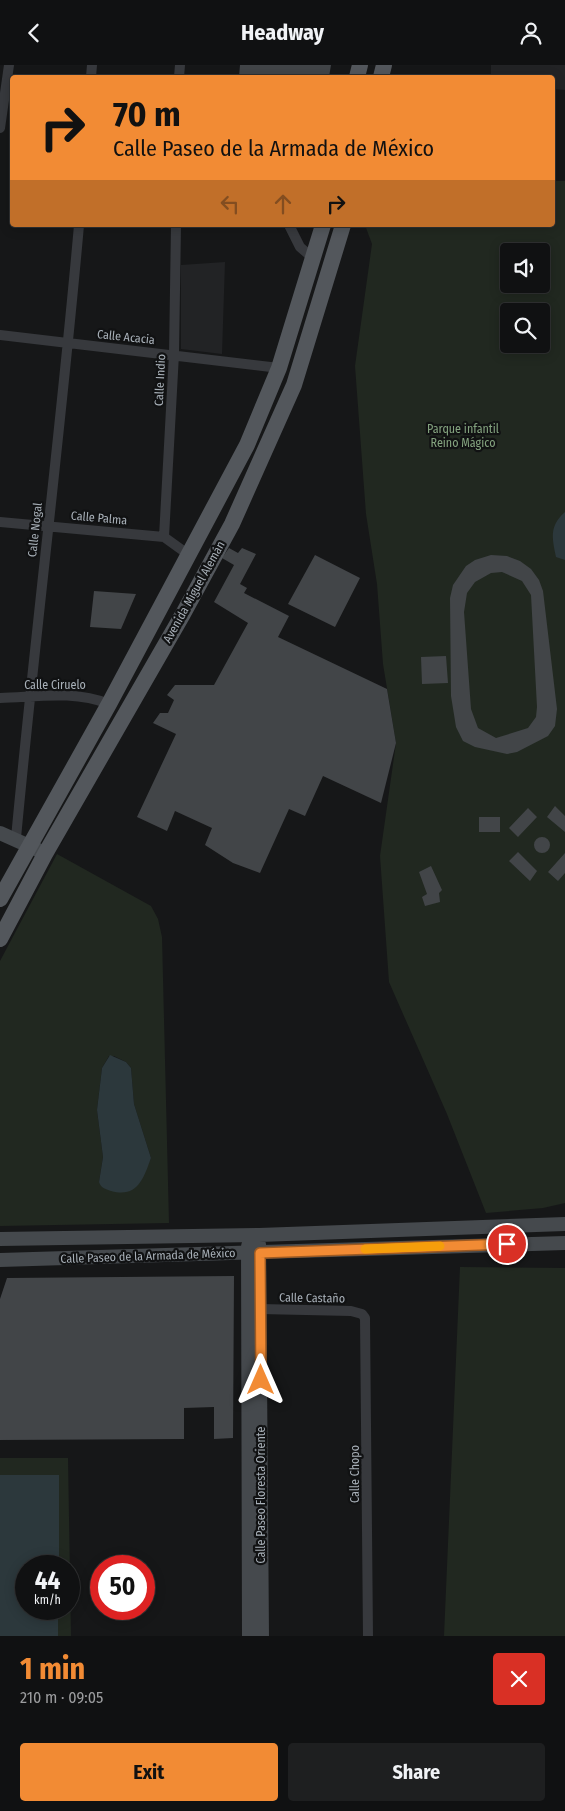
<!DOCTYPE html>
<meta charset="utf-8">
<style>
:root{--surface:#101112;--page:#1e1f20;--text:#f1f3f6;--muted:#9c9d9f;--line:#303132;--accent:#f28b34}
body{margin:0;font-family:"Fira Sans Condensed",sans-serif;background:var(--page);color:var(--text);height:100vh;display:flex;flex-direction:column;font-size:19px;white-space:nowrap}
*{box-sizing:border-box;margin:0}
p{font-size:16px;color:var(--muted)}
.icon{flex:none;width:28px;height:28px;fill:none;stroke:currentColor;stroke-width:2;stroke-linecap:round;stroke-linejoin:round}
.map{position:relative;height:1571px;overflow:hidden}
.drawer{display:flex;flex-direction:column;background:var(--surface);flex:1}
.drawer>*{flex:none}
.guide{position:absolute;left:10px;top:10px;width:545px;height:152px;border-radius:5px;box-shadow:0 2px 12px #0003,0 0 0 1px var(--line);background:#f28b34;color:#111;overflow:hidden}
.controls{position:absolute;left:500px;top:178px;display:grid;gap:10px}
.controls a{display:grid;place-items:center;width:50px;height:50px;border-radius:5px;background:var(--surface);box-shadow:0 2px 12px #0003,0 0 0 1px var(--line);font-size:25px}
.speed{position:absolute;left:15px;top:1490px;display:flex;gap:10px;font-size:25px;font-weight:700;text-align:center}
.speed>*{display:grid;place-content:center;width:65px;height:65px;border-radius:50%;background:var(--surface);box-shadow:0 2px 12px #0003,0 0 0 1px var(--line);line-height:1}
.speed small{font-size:12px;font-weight:400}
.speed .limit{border:8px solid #d22;background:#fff;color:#111}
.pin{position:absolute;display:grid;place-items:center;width:42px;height:42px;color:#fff;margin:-21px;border:2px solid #fff;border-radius:50%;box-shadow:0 1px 5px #0007}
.me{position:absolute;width:55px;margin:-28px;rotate:0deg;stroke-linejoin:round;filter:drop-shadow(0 0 4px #0008)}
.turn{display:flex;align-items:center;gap:18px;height:105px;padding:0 20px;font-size:22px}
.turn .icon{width:65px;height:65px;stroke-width:2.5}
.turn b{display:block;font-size:35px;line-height:42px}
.lanes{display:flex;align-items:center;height:48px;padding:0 20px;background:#0003;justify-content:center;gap:25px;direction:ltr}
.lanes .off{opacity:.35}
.round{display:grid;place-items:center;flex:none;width:52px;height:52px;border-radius:5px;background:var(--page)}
.headline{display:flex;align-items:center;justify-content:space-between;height:85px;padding:0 20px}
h1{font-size:30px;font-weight:700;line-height:38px;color:var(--accent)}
.button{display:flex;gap:10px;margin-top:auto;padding:10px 20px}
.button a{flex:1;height:58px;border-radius:5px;background:var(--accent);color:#111;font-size:20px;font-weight:700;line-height:58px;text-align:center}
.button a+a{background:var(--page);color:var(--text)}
header{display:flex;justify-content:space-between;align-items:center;height:65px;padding:0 20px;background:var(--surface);font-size:22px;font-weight:700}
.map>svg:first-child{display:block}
</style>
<header><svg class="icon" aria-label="back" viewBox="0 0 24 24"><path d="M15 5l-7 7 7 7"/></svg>Headway<svg class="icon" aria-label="person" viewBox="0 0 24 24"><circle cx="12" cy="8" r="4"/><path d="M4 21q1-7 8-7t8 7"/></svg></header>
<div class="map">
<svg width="565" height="1571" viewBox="0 0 565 1571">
<rect width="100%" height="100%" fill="#161718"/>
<path fill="#222325" d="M491,0H565V25L553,24L552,12H491Z
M225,197L222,289L181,284V200Z"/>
<path fill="#212820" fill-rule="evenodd" d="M553,116H565V1138L543,1143L486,1148L447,1049L389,917L380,791L396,678L383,599L377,519L366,449L355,301L372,179L365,160H552ZM509,186H541V219H509ZM509,246H541V279H509Z
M57,789L151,841L158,854L162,872L169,1158L0,1161V896ZM109,991H114L126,997L131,1003L134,1039L151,1093L140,1117H99L103,1092L97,1045L102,1003Z
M460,1202L565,1203V1571H444Z
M0,1393H68L71,1571H0ZM26,1501H69V1544H26Z"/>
<path fill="#2c383c" d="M565,447V495L556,492C552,473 549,461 565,447Z
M110,990L126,997L131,1003L134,1039L151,1093C143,1115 137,1133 111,1126C105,1124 101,1123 99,1117L103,1092L97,1045L102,1003Z
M0,1410H59V1501H26V1544H58V1571H0Z"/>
<path fill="#424548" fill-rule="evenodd" d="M240,0H331L329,12H239Z
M229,483L238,488L242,483L256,489L240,519L247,523L244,528L289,551L278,572L387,624L396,678L381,738L323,711L305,751L289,744L260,808L233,798L205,780L212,763L175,746L167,766L137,752L176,669L153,658L160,648H168L174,635L167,630L175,620H214L248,558L214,537L234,500L222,493Z
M315,490L360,513L335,562L288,539Z
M491,490L507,491L520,496L531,504L539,515L543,526L557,644L555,661L548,671L517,687L507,689L475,682L463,676L456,662L451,631L450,533L453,520L466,501L475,495ZM502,507L522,516L531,530L537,642L536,652L528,663L496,673L478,663L471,644L464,547L467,528L475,517L491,508Z
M94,526L136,529L121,564L90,562Z
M446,591L448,618L422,619L421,592Z
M555,741L565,751V767L547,752Z
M528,743L537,752L518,772L509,763Z
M479,752H500V767H479Z
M534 780a8 8 0 1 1 16 0a8 8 0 1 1-16 0Z
M518,787L537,806L530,816L509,796Z
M565,788V808L558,816L548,807Z
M431,801L442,825L439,828L440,837L425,841L422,832L427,829L419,807Z
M234,1211L233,1373L214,1374V1342L184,1343V1374L0,1375V1234L7,1213Z"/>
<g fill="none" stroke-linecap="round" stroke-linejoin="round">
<path stroke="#37393d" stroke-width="10" d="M91,12L92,0
M179,12L180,0
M0,63L9,0
M289,160L300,182L314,194
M0,270L279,303
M0,457L164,472L189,490
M164,472L174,289L176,160
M0,633C37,632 73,625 109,639
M16,773C35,569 61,365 79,160
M260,1244L351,1246L362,1249L365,1253L368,1571"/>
<path stroke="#45494d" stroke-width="14" d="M0,768L38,785
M0,1174L259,1170L565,1159
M259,1179L262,1571
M248,1181L249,1571
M0,1195L565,1178"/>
<path stroke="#53575c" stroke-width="16" d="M357,12L360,0
M381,12L384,0
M0,834L109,639L247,380L279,303L323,160
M0,874L45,789L183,549L232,459L294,320L343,160"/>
</g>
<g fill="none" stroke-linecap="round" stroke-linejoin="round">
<defs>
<path id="route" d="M261,1315L260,1188L507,1179"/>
</defs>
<use href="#route" stroke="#9d5a22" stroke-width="12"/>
<use href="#route" stroke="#f28b34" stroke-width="9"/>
<path stroke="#f59e0b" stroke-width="9" d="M365,1184L440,1181"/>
</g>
<g text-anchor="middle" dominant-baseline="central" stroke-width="4.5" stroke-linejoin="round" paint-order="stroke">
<g font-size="12" fill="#a8b0b8" stroke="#111213">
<text transform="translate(126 272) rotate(6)">Calle Acacia</text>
<text transform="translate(160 315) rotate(-87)">Calle Indio</text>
<text transform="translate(99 453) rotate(5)">Calle Palma</text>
<text transform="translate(35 465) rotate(-84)">Calle Nogal</text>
<text transform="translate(194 527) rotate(-61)">Avenida Miguel Alemán</text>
<text x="55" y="620">Calle Ciruelo</text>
<text transform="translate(148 1191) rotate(-2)">Calle Paseo de la Armada de México</text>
<text transform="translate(312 1233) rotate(1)">Calle Castaño</text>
<text transform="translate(355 1409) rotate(-90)">Calle Chopo</text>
<text transform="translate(261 1430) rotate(-90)">Calle Paseo Floresta Oriente</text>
</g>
<g font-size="12" fill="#84a37f" stroke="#111213">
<text x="463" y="364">Parque infantil<tspan x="463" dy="14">Reino Mágico</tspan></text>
</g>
</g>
</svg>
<div class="controls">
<a><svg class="icon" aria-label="sound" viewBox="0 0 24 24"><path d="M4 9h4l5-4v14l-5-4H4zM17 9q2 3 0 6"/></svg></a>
<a><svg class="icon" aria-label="search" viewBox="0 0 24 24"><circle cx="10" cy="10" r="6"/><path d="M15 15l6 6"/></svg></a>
</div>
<div class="speed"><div>44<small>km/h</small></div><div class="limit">50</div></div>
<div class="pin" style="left:507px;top:1179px;background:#d93025"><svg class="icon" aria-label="arrive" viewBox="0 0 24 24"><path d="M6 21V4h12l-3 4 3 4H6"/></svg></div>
<svg class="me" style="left:261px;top:1315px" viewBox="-20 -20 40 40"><path d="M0-17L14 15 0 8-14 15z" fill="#f28b34" stroke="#fff" stroke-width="4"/></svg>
<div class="guide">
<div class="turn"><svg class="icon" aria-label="right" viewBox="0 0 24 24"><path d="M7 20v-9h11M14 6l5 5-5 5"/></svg><div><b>70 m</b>Calle Paseo de la Armada de México</div></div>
<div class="lanes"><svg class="icon off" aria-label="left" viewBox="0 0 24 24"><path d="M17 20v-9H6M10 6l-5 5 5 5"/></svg><svg class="icon off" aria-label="ahead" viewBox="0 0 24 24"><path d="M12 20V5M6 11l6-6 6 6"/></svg><svg class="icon" aria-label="right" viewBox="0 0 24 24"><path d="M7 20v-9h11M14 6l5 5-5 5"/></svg></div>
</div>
</div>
<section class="drawer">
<div class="headline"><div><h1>1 min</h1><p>210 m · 09:05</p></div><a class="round" style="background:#d93025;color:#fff"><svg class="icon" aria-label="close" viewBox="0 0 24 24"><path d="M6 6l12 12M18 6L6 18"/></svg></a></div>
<div class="button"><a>Exit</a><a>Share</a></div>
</section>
